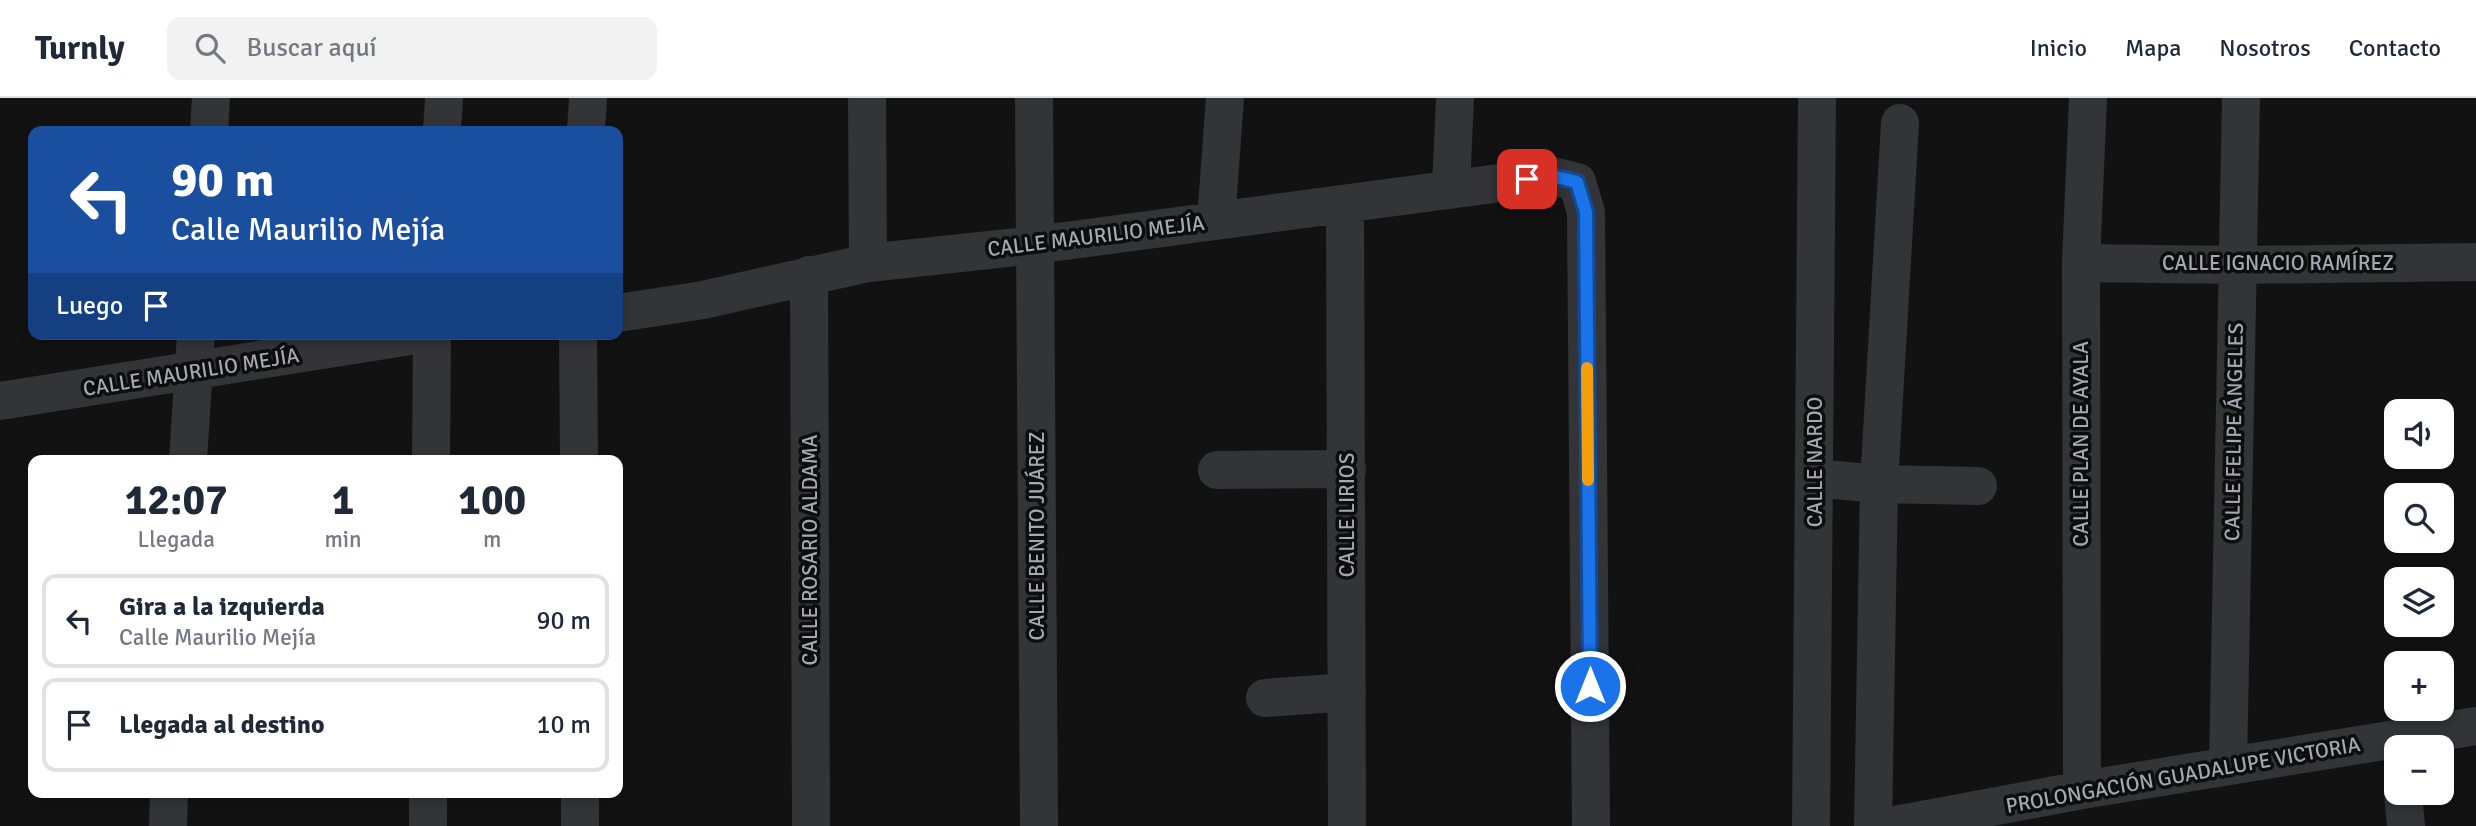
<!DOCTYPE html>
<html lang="es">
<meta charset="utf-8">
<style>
:root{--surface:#fff;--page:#f2f2f3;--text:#1f2937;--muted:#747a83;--line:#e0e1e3}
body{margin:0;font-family:Signika,sans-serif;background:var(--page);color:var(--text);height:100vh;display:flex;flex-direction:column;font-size:26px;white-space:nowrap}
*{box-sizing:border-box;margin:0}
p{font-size:23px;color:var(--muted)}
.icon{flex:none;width:38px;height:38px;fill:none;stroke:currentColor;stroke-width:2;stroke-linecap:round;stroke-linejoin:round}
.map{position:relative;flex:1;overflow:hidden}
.details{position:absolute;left:28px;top:357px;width:595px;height:343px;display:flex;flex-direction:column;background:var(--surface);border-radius:14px;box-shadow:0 4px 10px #0003}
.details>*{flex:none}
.top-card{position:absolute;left:28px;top:28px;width:595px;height:214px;border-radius:14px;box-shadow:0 4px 10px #0003;background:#1a4fa0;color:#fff;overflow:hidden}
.buttons{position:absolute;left:2384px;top:301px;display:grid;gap:14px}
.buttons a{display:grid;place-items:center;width:70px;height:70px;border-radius:14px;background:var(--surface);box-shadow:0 4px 10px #0003;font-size:35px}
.pin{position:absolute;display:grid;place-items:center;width:60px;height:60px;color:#fff;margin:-30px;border-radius:14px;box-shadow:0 4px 10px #0006}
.me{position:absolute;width:77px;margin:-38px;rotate:0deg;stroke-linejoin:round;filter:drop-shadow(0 0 5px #0008)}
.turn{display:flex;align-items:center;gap:24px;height:147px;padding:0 28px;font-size:32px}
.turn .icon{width:91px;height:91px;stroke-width:2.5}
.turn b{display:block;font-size:49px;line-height:60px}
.then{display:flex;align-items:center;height:66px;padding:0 28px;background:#0003;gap:14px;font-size:26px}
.eta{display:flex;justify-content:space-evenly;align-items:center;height:119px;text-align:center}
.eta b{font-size:42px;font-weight:700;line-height:49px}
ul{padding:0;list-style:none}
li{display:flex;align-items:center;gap:21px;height:94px;margin:0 14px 10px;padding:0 14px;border:4px solid var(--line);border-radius:14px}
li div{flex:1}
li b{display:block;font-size:26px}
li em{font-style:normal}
header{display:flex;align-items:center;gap:42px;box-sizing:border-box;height:98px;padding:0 35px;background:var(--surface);border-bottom:2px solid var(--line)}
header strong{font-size:33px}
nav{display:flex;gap:38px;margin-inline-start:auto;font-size:24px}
.search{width:490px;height:63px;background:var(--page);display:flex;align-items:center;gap:18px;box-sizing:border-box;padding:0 24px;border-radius:14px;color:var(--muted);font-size:26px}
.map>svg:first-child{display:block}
</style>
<header>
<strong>Turnly</strong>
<div class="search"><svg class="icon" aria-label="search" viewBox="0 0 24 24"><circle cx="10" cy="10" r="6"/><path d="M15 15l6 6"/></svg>Buscar aquí</div>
<nav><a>Inicio</a><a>Mapa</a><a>Nosotros</a><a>Contacto</a></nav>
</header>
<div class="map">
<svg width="2476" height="728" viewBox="0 0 2476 728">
<rect width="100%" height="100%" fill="#121213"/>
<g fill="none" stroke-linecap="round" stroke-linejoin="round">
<path stroke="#333438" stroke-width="38" d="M867,0L868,165
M1034,0L1039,728
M209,33L211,0
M442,33L444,0
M586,33L588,0
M1451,90L1455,0
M1345,106L1347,728
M1216,123L1225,0
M2081,165L2238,167L2476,164
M809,177L811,728
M618,215L703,202L868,165L1035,147L1552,78L1577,84L1586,114L1591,728
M578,236L579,362
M0,303L423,236
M188,362L196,236
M431,362L432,236
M1217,372L1347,371
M1815,380L1879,386L1978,388
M1265,600L1347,594
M2228,668L2241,0
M2082,692L2081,165L2088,0
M580,695V728
M2403,695L2406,728
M168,728L169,695
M428,728V695
M1811,728L1817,0
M1873,728L1879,386L1900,25
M1890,728L2082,692L2476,628"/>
</g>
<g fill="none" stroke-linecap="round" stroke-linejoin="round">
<defs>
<path id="route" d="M1527,81L1552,78L1577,84L1586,114L1590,588"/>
</defs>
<use href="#route" stroke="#114b97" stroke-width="18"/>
<use href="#route" stroke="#1a73e8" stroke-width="12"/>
<path stroke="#f59e0b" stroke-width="12" d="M1587,270L1588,382"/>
</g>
<g text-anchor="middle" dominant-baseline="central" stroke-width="7" stroke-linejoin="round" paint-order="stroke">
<g font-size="21" fill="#a3a9b3" stroke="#0d0d0e">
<text transform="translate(1096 138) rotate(-7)">CALLE MAURILIO MEJÍA</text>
<text x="2278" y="165">CALLE IGNACIO RAMÍREZ</text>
<text transform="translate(191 274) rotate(-9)">CALLE MAURILIO MEJÍA</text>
<text transform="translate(2234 334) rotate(-89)">CALLE FELIPE ÁNGELES</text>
<text transform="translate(2081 346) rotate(-90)">CALLE PLAN DE AYALA</text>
<text transform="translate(1815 364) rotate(-90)">CALLE NARDO</text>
<text transform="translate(1347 417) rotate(-90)">CALLE LIRIOS</text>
<text transform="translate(1037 438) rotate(-90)">CALLE BENITO JUÁREZ</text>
<text transform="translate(810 452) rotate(-90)">CALLE ROSARIO ALDAMA</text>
<text transform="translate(2183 677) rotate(-10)">PROLONGACIÓN GUADALUPE VICTORIA</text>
</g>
</g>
</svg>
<div class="buttons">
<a><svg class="icon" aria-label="sound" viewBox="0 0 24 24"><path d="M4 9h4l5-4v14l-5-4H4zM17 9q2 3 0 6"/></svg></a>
<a><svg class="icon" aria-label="search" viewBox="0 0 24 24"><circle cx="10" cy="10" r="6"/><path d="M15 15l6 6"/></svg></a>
<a><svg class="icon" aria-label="layers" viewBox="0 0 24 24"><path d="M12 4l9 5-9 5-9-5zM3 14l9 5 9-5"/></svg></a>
<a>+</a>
<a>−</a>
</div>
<div class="pin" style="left:1527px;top:81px;background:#d93025"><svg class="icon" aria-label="arrive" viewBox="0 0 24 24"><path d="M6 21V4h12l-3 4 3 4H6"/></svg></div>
<svg class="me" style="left:1590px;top:588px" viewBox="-20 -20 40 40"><circle r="17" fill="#1a73e8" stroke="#fff" stroke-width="3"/><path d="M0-11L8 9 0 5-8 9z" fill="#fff"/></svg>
<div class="top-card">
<div class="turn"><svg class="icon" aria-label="left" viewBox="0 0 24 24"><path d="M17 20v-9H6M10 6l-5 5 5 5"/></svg><div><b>90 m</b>Calle Maurilio Mejía</div></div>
<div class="then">Luego<svg class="icon" aria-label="arrive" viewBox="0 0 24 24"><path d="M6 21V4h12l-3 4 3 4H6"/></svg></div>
</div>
<section class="details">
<div class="eta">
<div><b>12:07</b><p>Llegada</p></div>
<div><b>1</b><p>min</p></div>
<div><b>100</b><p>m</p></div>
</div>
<ul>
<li><svg class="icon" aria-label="left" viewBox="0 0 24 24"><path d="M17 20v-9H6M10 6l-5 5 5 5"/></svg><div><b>Gira a la izquierda</b><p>Calle Maurilio Mejía</p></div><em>90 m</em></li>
<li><svg class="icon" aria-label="arrive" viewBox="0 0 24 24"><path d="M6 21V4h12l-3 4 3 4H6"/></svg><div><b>Llegada al destino</b></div><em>10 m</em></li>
</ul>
</section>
</div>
